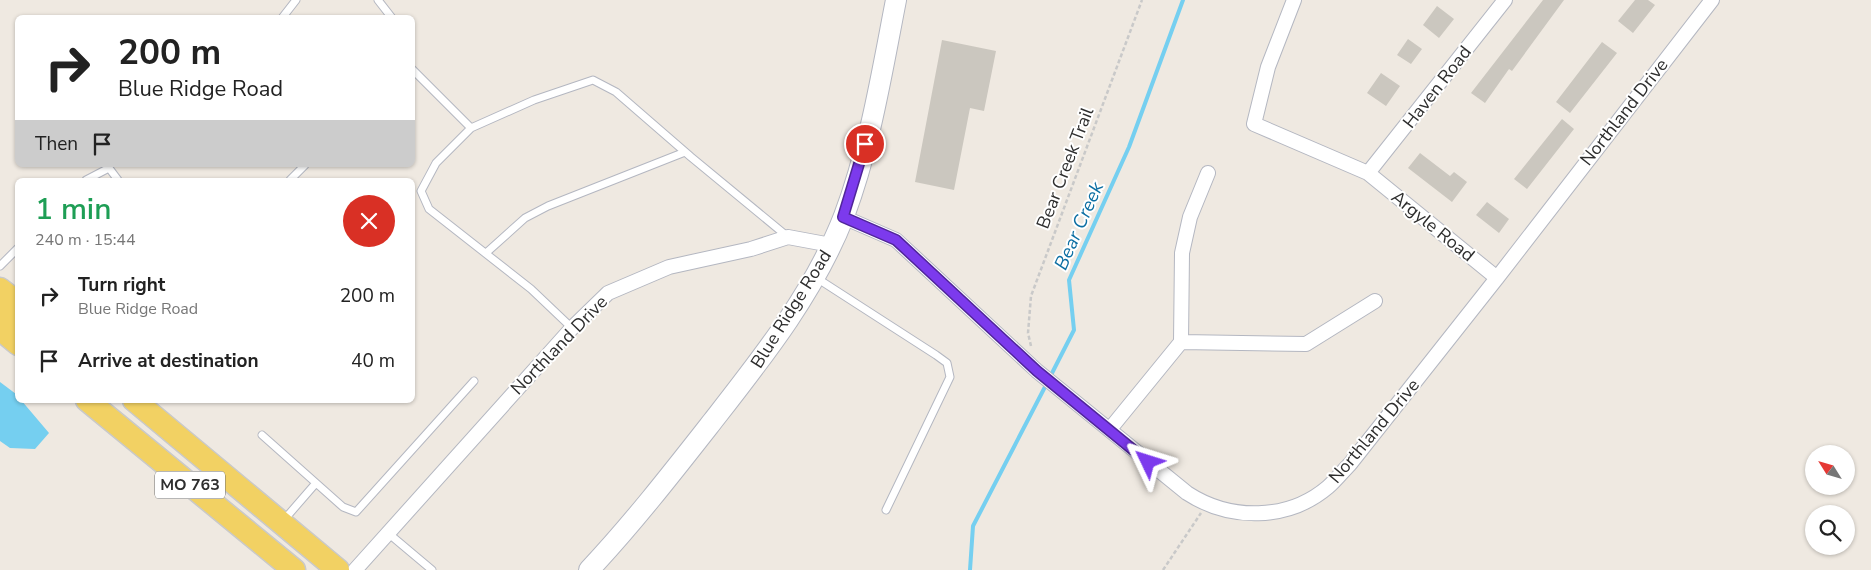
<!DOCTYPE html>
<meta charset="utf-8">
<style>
:root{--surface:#fff;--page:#f6f6f6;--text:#222;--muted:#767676}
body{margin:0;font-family:"Nunito Sans",sans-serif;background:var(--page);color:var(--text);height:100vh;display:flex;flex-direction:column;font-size:19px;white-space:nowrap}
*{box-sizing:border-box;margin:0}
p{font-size:16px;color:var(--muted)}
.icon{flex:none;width:28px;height:28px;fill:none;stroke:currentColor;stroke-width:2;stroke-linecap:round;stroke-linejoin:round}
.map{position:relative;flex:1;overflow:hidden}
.details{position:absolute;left:15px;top:178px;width:400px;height:225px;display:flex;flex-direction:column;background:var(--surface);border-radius:8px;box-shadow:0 1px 4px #0004}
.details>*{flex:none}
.banner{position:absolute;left:15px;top:15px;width:400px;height:152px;border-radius:8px;box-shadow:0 1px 4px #0004;background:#fff;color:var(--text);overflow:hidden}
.needle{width:32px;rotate:307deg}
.buttons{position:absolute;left:1805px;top:445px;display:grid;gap:10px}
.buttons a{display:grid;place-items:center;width:50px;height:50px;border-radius:50%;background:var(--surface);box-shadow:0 1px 4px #0004;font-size:25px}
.pin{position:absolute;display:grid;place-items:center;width:42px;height:42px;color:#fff;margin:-21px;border:2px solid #fff;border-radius:50%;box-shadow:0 1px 5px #0007}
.me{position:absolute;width:55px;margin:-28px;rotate:311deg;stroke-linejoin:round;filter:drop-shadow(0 0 4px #0008)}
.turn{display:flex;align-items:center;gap:18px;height:105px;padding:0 20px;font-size:22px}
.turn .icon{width:65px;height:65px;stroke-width:2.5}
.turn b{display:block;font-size:35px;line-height:42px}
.then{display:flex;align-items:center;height:48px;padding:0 20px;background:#0003;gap:10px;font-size:19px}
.round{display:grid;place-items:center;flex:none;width:52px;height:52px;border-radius:26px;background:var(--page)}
.head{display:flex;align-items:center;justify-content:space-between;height:85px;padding:0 20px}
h1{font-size:30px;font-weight:600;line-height:38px;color:#1e9e55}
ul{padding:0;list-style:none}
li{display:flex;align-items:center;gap:15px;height:65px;padding:0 20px}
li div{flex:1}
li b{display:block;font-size:19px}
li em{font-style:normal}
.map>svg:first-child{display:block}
</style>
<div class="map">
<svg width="1871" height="570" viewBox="0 0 1871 570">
<rect width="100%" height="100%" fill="#efe9e1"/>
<path fill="#75cff0" d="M0,382L16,394L18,400H21L49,433L35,449L10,448L0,441Z"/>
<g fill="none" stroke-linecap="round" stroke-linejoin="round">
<path stroke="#75cff0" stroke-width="4" d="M1050,377L1074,330L1069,280L1129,147L1183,0
M970,570L973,526L1047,383"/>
</g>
<path fill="#cbc7bf" d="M1543,0H1564L1512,71L1509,69L1485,103L1471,93Z
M1635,0H1648L1655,5L1633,33L1618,21Z
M1437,6L1454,19L1439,38L1423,25Z
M1408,39L1422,49L1411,64L1397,55Z
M942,40L996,51L984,111L970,108L954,190L915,182Z
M1602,42L1617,53L1570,113L1556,102Z
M1381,73L1400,86L1386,106L1367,93Z
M1562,119L1574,129L1527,189L1514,179Z
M1420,153L1450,176L1454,172L1467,182L1452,202L1408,168Z
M1487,202L1509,219L1499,233L1476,215Z"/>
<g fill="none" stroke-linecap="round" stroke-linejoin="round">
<defs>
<path id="lane" d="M378,0L392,18
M282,18L296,0
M412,69L471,128
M86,180L109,168L118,180
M290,180L305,165
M486,253L525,218L548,206L685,152
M0,266L18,248
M815,277L936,355L947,363L950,377L886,510
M572,328L531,289L429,209L421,191L436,163L471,128L534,100L593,80L616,92L691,157L788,237
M262,435L316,483L283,521
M316,483L343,507L356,512L474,381
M388,533L432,570"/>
<path id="street" d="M1294,0L1268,67L1254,124L1368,173L1497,278
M1368,173L1505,0
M843,217L896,240L1037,371L1187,493C1230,521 1288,521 1328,487C1336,480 1343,471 1350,464L1497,278L1712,0
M1181,342L1306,344L1375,301
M1110,429L1181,342L1182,253L1190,217L1208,173
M355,570L572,328L608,293L669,267L751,249L788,237L831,245"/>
<path id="secondary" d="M589,570C633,523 672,473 712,422C762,358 814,293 844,216C870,147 882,72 896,0"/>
<path id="primary" d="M0,289L18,303
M0,311L18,320
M0,329L18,344
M87,400L294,570
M134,400L338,570"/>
</defs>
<use href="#lane" stroke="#b4b7c1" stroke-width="9"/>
<use href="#street" stroke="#b4b7c1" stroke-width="16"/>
<use href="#secondary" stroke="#b4b7c1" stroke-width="22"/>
<use href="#primary" stroke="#c9c9c9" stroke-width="25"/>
<path stroke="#c9c9c9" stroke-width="2.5" stroke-dasharray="4 2.5" stroke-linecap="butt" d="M1031,346L1028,333L1031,296L1142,0
M1163,570L1201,513"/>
<use href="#lane" stroke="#fff" stroke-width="7"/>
<use href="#street" stroke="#fff" stroke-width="14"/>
<use href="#secondary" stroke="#fff" stroke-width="20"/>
<use href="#primary" stroke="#f2d163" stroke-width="22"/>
</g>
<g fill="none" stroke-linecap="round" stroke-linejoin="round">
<defs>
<path id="route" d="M865,144L843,217L896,240L1037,371L1148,462"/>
</defs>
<use href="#route" stroke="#51269a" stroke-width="12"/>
<use href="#route" stroke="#7c3aed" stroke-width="9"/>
</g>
<g text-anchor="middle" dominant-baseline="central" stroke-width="4" stroke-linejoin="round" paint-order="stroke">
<rect fill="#fff" stroke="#6d6d6d" stroke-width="1" x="155" y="471.5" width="70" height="27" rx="4"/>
<g font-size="16" font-weight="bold" fill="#2e2e2e">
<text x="190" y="485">MO 763</text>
</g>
<g font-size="18" fill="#2e2e2e" stroke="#fff">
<text transform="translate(1437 87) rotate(-52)">Haven Road</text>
<text transform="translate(1624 112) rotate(-52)">Northland Drive</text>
<text transform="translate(1065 168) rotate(-69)">Bear Creek Trail</text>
<text transform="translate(1433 226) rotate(39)">Argyle Road</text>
<text transform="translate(791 309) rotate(-58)">Blue Ridge Road</text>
<text transform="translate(559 345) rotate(-46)">Northland Drive</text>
<text transform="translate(1374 431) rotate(-50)">Northland Drive</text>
</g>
<g font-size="19" font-style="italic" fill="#0d6fa3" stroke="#fff">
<text transform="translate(1079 226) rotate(-66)">Bear Creek</text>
</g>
</g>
</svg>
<div class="buttons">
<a><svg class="needle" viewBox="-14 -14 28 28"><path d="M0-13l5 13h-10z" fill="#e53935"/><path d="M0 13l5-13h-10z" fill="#767676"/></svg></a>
<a><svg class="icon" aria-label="search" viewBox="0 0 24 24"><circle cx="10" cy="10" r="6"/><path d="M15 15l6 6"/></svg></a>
</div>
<div class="pin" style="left:865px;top:144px;background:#d93025"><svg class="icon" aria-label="arrive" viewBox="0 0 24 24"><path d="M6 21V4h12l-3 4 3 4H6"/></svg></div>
<svg class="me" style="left:1148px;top:462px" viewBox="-20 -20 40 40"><path d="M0-17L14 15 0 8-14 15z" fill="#7c3aed" stroke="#fff" stroke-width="4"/></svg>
<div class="banner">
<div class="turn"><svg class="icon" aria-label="right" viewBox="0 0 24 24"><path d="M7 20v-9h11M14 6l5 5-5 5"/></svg><div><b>200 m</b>Blue Ridge Road</div></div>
<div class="then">Then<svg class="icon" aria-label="arrive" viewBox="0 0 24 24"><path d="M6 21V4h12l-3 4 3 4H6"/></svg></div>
</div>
<section class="details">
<div class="head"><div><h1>1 min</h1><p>240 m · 15:44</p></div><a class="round" style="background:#d93025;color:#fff"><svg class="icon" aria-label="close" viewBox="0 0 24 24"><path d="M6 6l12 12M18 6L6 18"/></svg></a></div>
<ul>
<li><svg class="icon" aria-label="right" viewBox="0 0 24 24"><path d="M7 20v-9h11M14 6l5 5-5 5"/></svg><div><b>Turn right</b><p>Blue Ridge Road</p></div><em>200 m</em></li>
<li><svg class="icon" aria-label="arrive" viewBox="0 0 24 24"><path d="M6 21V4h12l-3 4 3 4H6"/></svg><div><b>Arrive at destination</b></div><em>40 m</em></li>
</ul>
</section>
</div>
